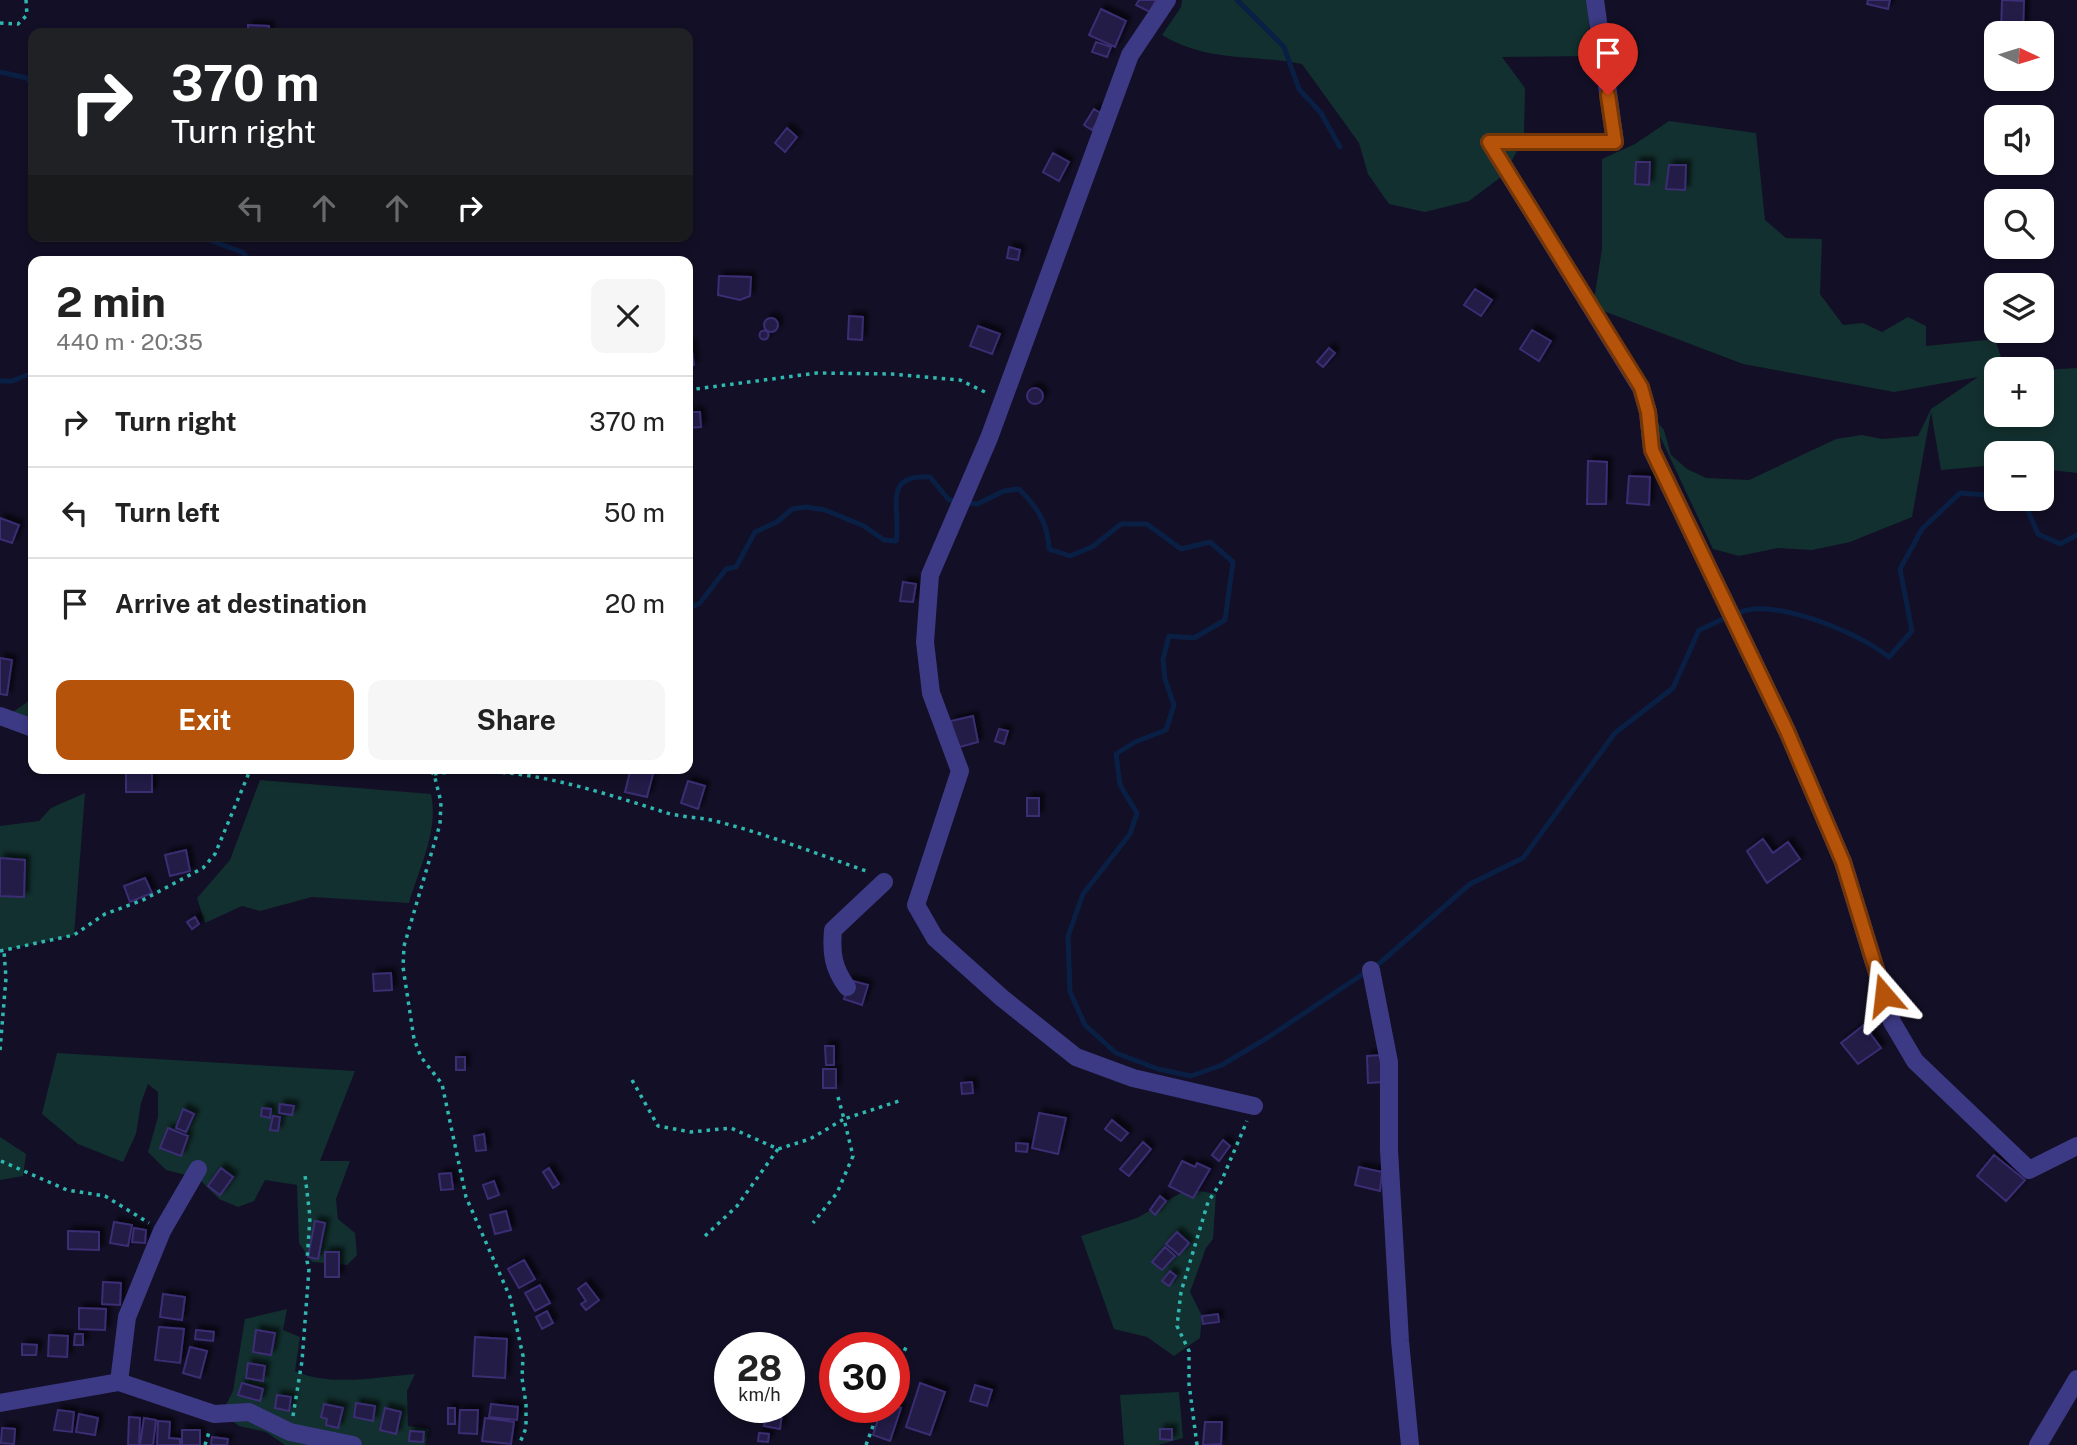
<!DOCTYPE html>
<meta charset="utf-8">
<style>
:root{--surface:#fff;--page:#f6f6f6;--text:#222;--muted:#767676;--line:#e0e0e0;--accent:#b45309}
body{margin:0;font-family:"Public Sans",sans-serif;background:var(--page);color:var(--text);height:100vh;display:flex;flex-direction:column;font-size:26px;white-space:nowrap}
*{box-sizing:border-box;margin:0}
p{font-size:23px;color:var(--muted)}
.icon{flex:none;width:38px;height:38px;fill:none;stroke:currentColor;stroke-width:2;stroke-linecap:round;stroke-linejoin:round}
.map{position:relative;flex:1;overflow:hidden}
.side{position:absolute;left:28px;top:256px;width:665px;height:518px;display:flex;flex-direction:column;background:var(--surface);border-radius:14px;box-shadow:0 4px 10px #0003}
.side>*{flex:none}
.hud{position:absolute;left:28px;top:28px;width:665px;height:214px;border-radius:14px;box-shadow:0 4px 10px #0003;background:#202124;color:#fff;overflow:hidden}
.needle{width:46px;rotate:94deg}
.controls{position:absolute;left:1984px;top:21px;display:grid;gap:14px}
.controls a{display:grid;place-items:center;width:70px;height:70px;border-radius:14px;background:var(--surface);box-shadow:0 4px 10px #0003;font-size:35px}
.speed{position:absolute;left:714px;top:1332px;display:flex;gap:14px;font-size:35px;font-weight:700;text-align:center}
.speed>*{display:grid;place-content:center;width:91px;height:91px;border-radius:50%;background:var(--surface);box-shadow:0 4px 10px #0003;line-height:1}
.speed small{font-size:18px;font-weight:400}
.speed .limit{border:10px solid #d22;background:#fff;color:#111}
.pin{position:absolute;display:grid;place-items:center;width:60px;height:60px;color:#fff;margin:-72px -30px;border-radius:50% 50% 50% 0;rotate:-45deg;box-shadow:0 0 7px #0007}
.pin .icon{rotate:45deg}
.me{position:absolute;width:77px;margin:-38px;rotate:343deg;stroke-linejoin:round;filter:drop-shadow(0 0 5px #0008)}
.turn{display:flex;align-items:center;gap:24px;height:147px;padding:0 28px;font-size:32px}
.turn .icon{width:91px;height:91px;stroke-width:2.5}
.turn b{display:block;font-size:49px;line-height:60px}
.lanes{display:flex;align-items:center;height:66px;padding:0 28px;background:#0003;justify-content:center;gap:35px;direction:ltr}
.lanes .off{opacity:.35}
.round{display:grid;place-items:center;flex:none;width:74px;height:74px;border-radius:14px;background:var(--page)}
.overview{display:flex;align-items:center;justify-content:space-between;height:119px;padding:0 28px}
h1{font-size:42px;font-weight:700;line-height:52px}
.action{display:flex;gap:14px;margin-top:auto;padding:14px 28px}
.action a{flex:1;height:80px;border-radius:14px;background:var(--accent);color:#fff;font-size:28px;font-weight:700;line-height:80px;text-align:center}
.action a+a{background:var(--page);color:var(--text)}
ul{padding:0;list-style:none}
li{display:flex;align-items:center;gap:21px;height:91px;padding:0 28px;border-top:2px solid var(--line)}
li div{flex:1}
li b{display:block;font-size:26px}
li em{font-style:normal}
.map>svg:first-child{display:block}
</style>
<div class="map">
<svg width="2077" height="1445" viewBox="0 0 2077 1445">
<defs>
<filter id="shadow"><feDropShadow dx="4.5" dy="-4.5" stdDeviation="2" flood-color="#0009"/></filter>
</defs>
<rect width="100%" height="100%" fill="#130f26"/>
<path fill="#12302f" d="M1182,0H1588L1590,56L1502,57L1525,88L1524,137L1505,174L1469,201L1425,212L1389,204L1368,174L1359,143L1302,64C1252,54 1209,63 1162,35L1181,7Z
M1669,121L1756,133L1765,220L1786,238L1822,239L1820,294L1843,325L1863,323L1882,332L1908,317L1926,326V346L1995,339L2005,369H1997V415H2042V370L2077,368V473L2042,469V453H1997V465L1941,470L1931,412L1912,517L1850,542L1812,550L1778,548L1739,556L1713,549L1648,411L1664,430L1671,455L1687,469L1706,478L1749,480L1836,439L1862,435L1882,439L1918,436L1931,409L1978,377L1894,392L1743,364L1593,307L1602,249V159L1635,144Z
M33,698V724L6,717Z
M260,780L431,794C439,831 419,868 409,903L312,897L260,911L242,906L205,923L197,898L230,860Z
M85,793L74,935L0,951V896L25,860L0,858V826L39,821L51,808Z
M57,1053L355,1071L320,1161H350L336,1199L338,1219L355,1233L357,1255L347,1265L312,1262L299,1243L297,1185L265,1180L254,1201L238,1207L219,1199L198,1178L166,1170L148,1152L158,1117V1092L148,1084L141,1103L136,1134L123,1162L78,1144L42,1114Z
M0,1137L26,1154L23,1176L0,1180Z
M1188,1189L1216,1194L1213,1239L1206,1248L1190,1292L1202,1316L1200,1338L1174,1356L1147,1337L1114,1329L1081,1236L1137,1218Z
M287,1309L283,1330L300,1337L295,1371C330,1387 378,1377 415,1374L407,1391L408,1426L429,1429L425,1445H285L266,1432L239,1426L222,1413L233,1391L245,1319Z
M1179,1392L1183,1438L1158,1445H1124L1120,1395Z"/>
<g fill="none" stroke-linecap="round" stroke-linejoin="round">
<path stroke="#0a1f44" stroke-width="5" d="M1237,0L1284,47L1299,89L1321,113L1340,147
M0,72L27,78L33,85
M198,236L242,252L251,261
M0,381H12L30,374L33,377
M2023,499L2038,534L2060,544L2077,535
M688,609L700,603L726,569L736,567L755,532L777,522L792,509L806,507L825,510L864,526L884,540L896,541C902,511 880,474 930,477L949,500L977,504L1004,491L1019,489C1037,507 1048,523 1049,549L1070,556L1092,547L1121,524H1147L1181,549L1210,542L1233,562L1225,620L1194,638L1169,636L1163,659L1165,679L1174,705L1166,730L1135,742L1116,754L1120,785L1137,813L1130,834L1083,894L1068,936L1070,992L1085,1025L1116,1053L1158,1069L1191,1076L1222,1065L1267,1038L1381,962L1470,884L1523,858L1615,733L1673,688L1699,630C1715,624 1737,610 1754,609C1793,606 1859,634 1889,657L1912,631L1900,569L1922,529L1960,493L1986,495L1997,490"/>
</g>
<path fill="#241b47" stroke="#3b2d73" stroke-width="2" filter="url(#shadow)" d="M1139,0H1156L1150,12L1136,5Z
M1868,0H1890L1888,9L1867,4Z
M2002,0L2024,1L2023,33H2001Z
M1101,9L1126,21L1115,47L1089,35Z
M248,25L269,26V33H248Z
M1096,42L1111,47L1107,57L1092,52Z
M1094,109L1102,114L1092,130L1084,125Z
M787,128L797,137L785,152L775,143Z
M1053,153L1069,162L1059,181L1043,172Z
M1636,162H1650L1649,185L1635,184Z
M1669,165H1686L1685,190L1666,189Z
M1009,247L1020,250L1018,260L1007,258Z
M719,276L751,277L750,296L740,300L718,295Z
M1475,289L1492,300L1481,316L1464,305Z
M849,316L863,317L862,340L848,339Z
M764 325a7 7 0 1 1 14 0a7 7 0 1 1-14 0Z
M978,326L1000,334L992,354L970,346Z
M1532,330L1551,341L1539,361L1520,349Z
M759.5 335a4.5 4.5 0 1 1 9 0a4.5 4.5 0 1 1-9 0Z
M688,344H691L694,365L688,366Z
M1329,348L1335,353L1323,367L1317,362Z
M1027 396a8 8 0 1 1 16 0a8 8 0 1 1-16 0Z
M688,412H700L701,427L688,428Z
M1588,461L1607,462L1606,504H1587Z
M1629,476L1650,477L1649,505L1627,503Z
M0,518L19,525L12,543L0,539Z
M903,582L916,584L913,602L900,601Z
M0,658L12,660L7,695L0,694Z
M973,716L978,742L956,748L951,721Z
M999,729L1008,731L1004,744L995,741Z
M126,768H152V792H126Z
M631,768L653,774L647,797L625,792Z
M688,781L705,786L698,809L681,803Z
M1027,798H1039V816H1027Z
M1763,839L1773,853L1788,842L1800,859L1767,883L1747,851Z
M186,850L190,871L170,876L165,855Z
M0,858L25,860L24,897L0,896Z
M145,878L152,893L130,902L124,886Z
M195,917L199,924L192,929L187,922Z
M391,973L392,990L374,991L373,974Z
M849,980L868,985L862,1005L844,999Z
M1864,1025L1881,1048L1858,1064L1841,1043Z
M825,1046H834V1065H826Z
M1382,1055L1384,1082L1368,1083L1367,1056Z
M456,1057H465V1070H456Z
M823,1069H836V1088H823Z
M972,1082L973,1093L962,1094L961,1083Z
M280,1104L294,1106L292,1115L279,1113Z
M262,1108L271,1109L270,1118L261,1116Z
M183,1109L194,1114L186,1132L176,1128Z
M1039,1113L1066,1118L1058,1154L1032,1148Z
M273,1116L280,1117L278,1131L270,1130Z
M1112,1120L1128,1133L1121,1141L1105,1129Z
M168,1128L188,1136L181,1156L160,1148Z
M484,1134L486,1150L476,1151L474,1136Z
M1223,1140L1230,1146L1219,1161L1212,1155Z
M1143,1142L1151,1149L1129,1176L1120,1169Z
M1016,1143L1028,1144L1027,1152L1016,1151Z
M1994,1155L2025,1180L2006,1201L1977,1176Z
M1182,1161L1195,1167L1197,1163L1210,1169L1193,1198L1169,1186Z
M1359,1167L1382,1172L1380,1191L1355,1185Z
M221,1168L233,1177L220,1195L208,1186Z
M549,1168L559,1184L553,1188L543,1172Z
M451,1173L453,1189L441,1190L439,1174Z
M494,1181L499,1195L488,1199L483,1185Z
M1160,1196L1166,1201L1155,1215L1150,1210Z
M506,1211L511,1230L495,1234L490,1215Z
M315,1221L325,1223L318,1259L308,1257Z
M114,1222L132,1225L128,1246L110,1243Z
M134,1228L146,1230L145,1243L132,1242Z
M68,1231L99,1232V1250L68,1249Z
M1177,1232L1189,1243L1179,1255L1166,1244Z
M1165,1247L1175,1256L1162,1270L1152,1262Z
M325,1252H339V1277H325Z
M524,1260L535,1279L519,1288L508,1269Z
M1170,1271L1176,1276L1169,1286L1162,1281Z
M103,1282L121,1283L120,1305L102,1304Z
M586,1283L599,1300L586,1310L581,1304L586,1301L578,1289Z
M540,1285L550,1303L535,1311L525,1293Z
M163,1294L185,1297L182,1320L160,1317Z
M79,1308L106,1309L105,1330L79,1329Z
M547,1311L553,1323L542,1329L536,1317Z
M1218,1314L1219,1322L1203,1324L1202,1316Z
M159,1327L184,1329L180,1363L155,1360Z
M196,1330L214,1332L213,1341L195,1339Z
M256,1330L275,1333L271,1355L253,1352Z
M75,1334H83V1345H74Z
M49,1335L68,1336L67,1357L48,1356Z
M475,1337L507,1339L505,1378L473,1376Z
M22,1344L37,1345L36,1355H22Z
M190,1347L207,1351L200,1378L183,1373Z
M248,1363L265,1366L263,1381L246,1378Z
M242,1383L263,1389L260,1401L238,1395Z
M920,1383L945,1392L930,1435L906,1427Z
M975,1385L992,1390L987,1406L970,1401Z
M277,1395L291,1397L289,1411L275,1408Z
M356,1403L375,1406L373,1421L354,1417Z
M324,1404L343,1408L338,1428L326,1425L327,1419L321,1417Z
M491,1404L518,1407L517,1420L489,1417Z
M894,1406L901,1408L890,1441L873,1435L882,1407Z
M385,1408L401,1412L396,1434L380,1430Z
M448,1408H455V1424H448Z
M58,1410L74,1412L72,1432L54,1430Z
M460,1410H478L477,1434L459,1433Z
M767,1412L782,1414L780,1429L764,1426Z
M79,1414L98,1418L95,1435L76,1432Z
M129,1417L140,1418L139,1445H128Z
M144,1418L156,1420L153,1445H140Z
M485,1418L514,1422L511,1444L482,1441Z
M158,1421L170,1422L169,1438L180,1439V1445H157Z
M1205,1422H1222L1221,1444L1203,1445Z
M2,1428L15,1429L14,1444L1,1443Z
M1160,1429H1172V1440L1160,1439Z
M182,1430H200V1445H182Z
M410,1431L424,1432L423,1442L409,1441Z
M759,1433L769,1434L768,1442L758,1441Z
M212,1437L228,1439L227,1445H211Z"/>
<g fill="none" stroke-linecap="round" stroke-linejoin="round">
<path stroke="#2fb8b0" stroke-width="3.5" stroke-dasharray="3.5 5" stroke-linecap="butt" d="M0,23L18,24L27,15L26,0
M688,390L817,373L892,374L960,380L989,394
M423,768L434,774L441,802L440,824L404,946L403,967L414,1039L421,1057L442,1084L466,1197L510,1297L523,1356L522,1378L526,1404V1428L519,1445
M434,774C512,762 591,789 664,812C679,817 696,817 711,820C765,833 817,854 869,872
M0,951L74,935L105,914L143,900L203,868L215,854L251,768
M0,1050L6,978L4,951
M632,1080L658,1126L691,1132L731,1128L778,1149L810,1139L844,1119L853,1156L837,1193L813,1223
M838,1097L844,1119L899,1101
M1,1161L67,1190L105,1196L149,1223
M705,1236L737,1206L778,1149
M894,1374L907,1345
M293,1416L302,1361L309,1269L307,1261L310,1217L305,1175
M205,1445L210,1429
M866,1445L880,1407
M1197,1445L1189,1384V1351L1177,1326L1181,1292L1208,1202L1221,1182L1247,1121"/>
<path stroke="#3d3a85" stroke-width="18" d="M1167,0L1130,55L989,438L930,575L925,642L931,693L960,771L916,905L935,938L1002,998L1076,1057L1133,1078L1254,1106
M1595,0L1615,142H1489L1641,388L1648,412L1652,450L1787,731L1843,862L1892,1022L1915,1061L2029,1170L2077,1146
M0,716L33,728
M1371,970L1389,1062V1150L1400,1341L1410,1445
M847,987C833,968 831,953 833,930L884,882
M119,1382L127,1317L162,1231L198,1169
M0,1403L119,1382L214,1414L249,1412L290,1432L353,1445
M2038,1445L2077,1379"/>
</g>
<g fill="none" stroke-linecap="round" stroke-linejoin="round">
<defs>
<path id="route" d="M1608,95L1615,142H1489L1641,387L1648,412L1652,450L1787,731L1843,862L1884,995"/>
</defs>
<use href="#route" stroke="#753606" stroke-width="18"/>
<use href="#route" stroke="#b45309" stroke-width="12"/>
</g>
</svg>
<div class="controls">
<a><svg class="needle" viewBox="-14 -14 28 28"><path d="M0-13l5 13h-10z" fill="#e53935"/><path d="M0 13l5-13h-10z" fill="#767676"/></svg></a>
<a><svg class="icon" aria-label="sound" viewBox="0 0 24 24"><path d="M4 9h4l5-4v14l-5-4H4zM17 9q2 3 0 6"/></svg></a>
<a><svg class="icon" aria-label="search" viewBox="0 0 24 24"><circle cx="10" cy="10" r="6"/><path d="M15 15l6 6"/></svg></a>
<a><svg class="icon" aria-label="layers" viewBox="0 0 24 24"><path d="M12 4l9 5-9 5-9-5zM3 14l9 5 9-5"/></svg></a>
<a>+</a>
<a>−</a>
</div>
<div class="speed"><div>28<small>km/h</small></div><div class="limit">30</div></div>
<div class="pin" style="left:1608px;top:95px;background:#d93025"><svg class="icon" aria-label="arrive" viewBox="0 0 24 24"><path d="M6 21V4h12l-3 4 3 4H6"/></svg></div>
<svg class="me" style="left:1884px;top:995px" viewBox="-20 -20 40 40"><path d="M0-17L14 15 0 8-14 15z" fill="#b45309" stroke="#fff" stroke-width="4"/></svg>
<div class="hud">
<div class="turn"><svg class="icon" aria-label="right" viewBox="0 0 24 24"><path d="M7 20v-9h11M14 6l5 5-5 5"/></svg><div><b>370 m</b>Turn right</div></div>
<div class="lanes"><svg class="icon off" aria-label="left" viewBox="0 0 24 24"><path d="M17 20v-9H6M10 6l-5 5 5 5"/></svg><svg class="icon off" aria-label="ahead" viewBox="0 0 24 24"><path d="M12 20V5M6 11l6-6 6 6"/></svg><svg class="icon off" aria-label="ahead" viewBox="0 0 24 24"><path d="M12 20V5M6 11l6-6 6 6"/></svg><svg class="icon" aria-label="right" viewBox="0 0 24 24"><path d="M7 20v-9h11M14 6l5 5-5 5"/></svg></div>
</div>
<section class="side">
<div class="overview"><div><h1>2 min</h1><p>440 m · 20:35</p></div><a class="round"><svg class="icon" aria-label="close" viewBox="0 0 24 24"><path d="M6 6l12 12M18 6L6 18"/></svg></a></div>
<ul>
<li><svg class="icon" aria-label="right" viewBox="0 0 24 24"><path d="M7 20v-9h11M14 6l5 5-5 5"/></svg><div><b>Turn right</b></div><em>370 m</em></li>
<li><svg class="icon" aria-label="left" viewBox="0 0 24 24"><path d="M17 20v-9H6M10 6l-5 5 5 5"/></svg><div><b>Turn left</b></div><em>50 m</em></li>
<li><svg class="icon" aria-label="arrive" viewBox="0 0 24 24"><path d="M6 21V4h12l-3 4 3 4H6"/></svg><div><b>Arrive at destination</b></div><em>20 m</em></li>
</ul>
<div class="action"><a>Exit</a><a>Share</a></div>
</section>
</div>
